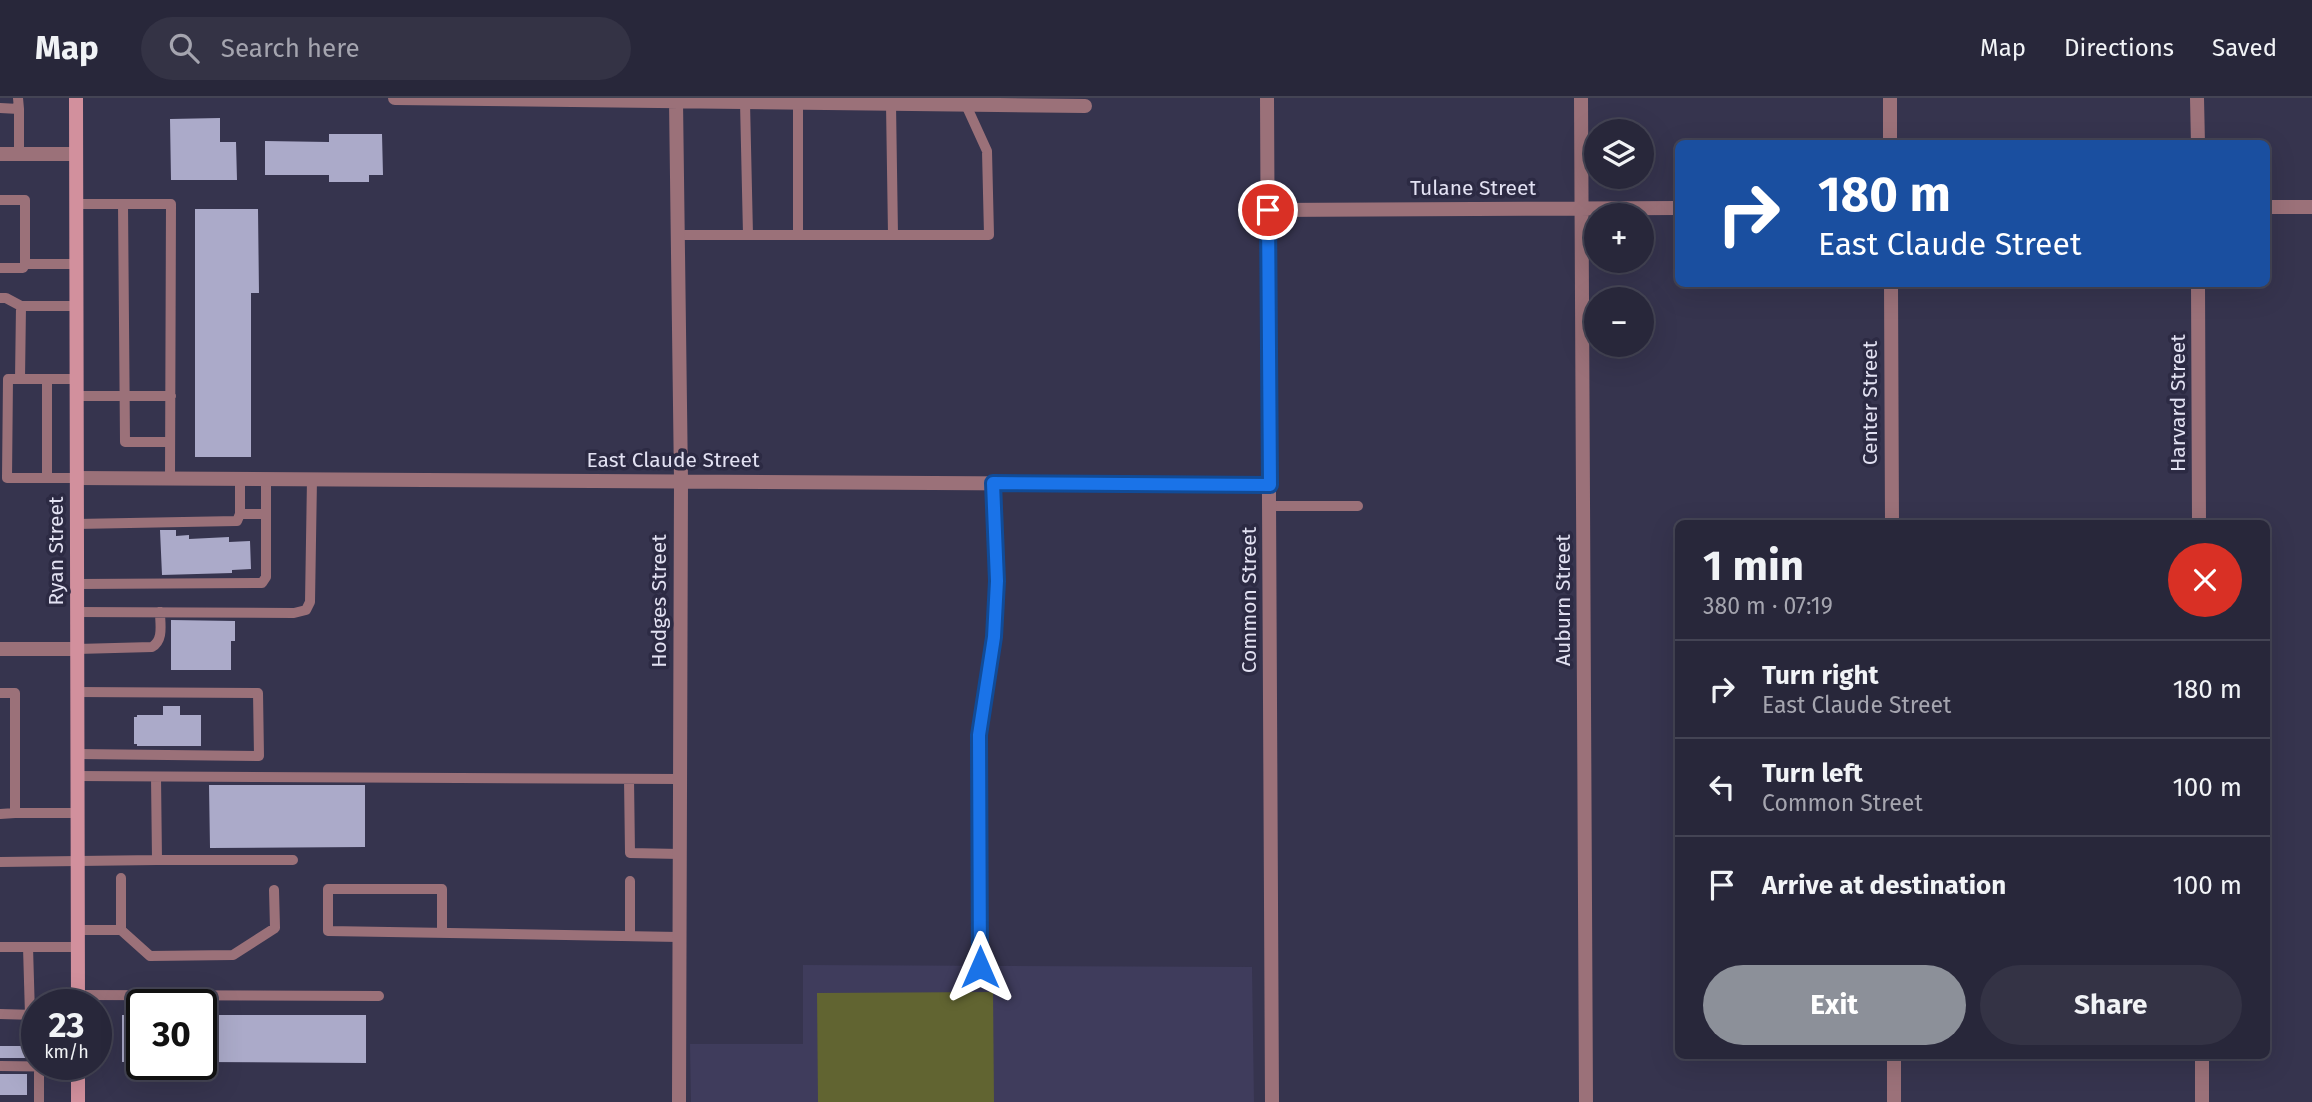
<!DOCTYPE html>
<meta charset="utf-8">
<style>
:root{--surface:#28273a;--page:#343345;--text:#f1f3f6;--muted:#a5a5af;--line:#444454;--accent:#8c9099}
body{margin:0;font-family:"Fira Sans",sans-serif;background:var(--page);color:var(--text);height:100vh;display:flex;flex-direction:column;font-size:26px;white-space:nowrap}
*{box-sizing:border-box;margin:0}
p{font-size:23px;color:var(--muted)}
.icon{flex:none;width:38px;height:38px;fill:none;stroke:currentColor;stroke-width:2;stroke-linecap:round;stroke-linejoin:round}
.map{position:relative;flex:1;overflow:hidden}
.drawer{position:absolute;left:1675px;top:422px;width:595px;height:539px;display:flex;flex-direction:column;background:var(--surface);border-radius:10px;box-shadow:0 7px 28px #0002,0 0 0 2px var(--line)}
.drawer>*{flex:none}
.banner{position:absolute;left:1675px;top:42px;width:595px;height:147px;border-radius:10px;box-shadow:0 7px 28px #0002,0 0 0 2px var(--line);background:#1a4fa0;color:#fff;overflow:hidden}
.fabs{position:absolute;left:1584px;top:21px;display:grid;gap:14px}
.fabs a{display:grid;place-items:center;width:70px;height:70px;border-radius:50%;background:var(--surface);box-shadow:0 7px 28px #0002,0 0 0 2px var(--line);font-size:35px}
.speed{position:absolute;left:21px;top:891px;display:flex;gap:14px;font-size:35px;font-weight:700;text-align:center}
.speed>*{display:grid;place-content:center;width:91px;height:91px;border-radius:50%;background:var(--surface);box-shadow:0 7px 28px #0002,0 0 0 2px var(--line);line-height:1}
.speed small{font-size:18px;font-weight:400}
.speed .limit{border:4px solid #111;border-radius:10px;background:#fff;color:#111}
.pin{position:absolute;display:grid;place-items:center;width:60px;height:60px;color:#fff;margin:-30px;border:4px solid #fff;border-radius:50%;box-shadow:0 2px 7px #0007}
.me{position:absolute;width:77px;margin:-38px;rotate:0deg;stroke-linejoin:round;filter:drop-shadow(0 0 5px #0008)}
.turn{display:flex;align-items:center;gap:24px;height:147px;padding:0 28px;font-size:32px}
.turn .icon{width:91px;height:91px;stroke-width:2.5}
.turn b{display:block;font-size:49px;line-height:60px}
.round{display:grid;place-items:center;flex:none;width:74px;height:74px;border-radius:37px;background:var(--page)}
.summary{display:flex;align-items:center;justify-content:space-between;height:119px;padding:0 28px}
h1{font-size:42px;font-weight:700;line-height:52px}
.cta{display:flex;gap:14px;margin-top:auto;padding:14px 28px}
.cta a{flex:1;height:80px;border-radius:42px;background:var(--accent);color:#fff;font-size:28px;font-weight:700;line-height:80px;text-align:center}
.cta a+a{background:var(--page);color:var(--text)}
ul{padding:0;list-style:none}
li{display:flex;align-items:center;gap:21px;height:98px;padding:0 28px;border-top:2px solid var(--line)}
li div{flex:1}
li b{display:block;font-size:26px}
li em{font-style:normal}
header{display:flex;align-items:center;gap:42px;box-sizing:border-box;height:98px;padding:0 35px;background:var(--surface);border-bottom:2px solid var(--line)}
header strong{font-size:33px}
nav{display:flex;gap:38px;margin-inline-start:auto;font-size:24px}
.search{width:490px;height:63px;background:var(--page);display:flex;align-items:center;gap:18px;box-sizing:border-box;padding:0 24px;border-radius:38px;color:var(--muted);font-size:26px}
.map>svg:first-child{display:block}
</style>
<header>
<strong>Map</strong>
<div class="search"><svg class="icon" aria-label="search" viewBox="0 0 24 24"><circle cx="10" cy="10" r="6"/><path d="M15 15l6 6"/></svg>Search here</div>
<nav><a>Map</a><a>Directions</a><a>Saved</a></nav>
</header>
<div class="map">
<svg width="2312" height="1004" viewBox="0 0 2312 1004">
<rect width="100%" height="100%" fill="#36344e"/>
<path fill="#3f3c5c" d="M803,867L1252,869L1254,1004H691L690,946H803Z"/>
<path fill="#616431" d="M993,894L994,1004H818L817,895Z"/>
<path fill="#abaac9" d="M220,20V44H236L237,82H171L170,21Z
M329,36H382L383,77H369V84H329V77H265V43L329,44Z
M195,111H258L259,195H251V359H195Z
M160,432H176V438L189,437V441L229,439V444L250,443L251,471L232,472V475L162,477Z
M171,522L235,523V543H231V572H171Z
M163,608H180V617H201V648H137V646H134V619H137V617H163Z
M209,687H365V749L210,750Z
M122,917H142V964H122Z
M201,917H366V965L201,964Z
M0,948H27V960H0Z
M0,976H27V997H0Z"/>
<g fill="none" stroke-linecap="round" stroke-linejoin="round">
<path stroke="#9b7179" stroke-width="10" d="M745,4L748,137H989L987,53L966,7
M798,5V137
M891,6L893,137
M0,10L19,11L18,0
M19,11V56
M0,102H25V166
M76,106H171L170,380
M123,106L125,344H170
M678,137H748
M0,170H23L25,166H76
M0,200H6L21,208
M20,281L21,208H76
M47,281V379
M76,281H8L7,380H76
M76,298H171
M1270,408H1358
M240,416H266
M76,426L237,423L240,416V381
M77,486L262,485L266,479V381
M77,514L294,515L306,512L310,504L312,381
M77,551L152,549C164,542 160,526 160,514
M77,594L258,595L259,658L77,656
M0,595H15V715L0,716
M77,678L680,681
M629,681L630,755L680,756
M15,715H77
M157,762H293
M0,764L157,762L156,679
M121,780V832
M630,783V836
M78,832H121L150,858L233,857L275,830L274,792
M442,833V791H328V833L679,839
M0,849H78
M28,849L30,917
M78,897L379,898
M0,916L36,917
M0,968L78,969
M39,1004V968"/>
<path stroke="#9b7179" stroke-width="14" d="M395,0L1085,8
M1581,0L1586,1004
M1890,0V46
M2197,0L2198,46
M676,3L681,383L679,1004
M0,56H76
M2266,109H2312
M1268,112L1678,110
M1891,186L1892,425
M2198,186L2199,425
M76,380L1270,387
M0,551H77
M980,869L979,637L994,539L997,483L993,385
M1894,957V1004
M2202,957V1004"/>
<path stroke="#9b7179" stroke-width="14" d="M1267,0L1272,1004"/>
<path stroke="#d2909d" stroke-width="14" d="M76,0L78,906
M78,966V1004"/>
</g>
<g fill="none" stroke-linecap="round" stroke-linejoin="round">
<defs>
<path id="route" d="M980,869L979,637L994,539L997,483L993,385L1270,387L1268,112"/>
</defs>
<use href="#route" stroke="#114b97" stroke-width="18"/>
<use href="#route" stroke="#1a73e8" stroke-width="12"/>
</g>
<g text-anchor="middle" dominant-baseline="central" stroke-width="7" stroke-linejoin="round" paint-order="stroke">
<g font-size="21" fill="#e2e1f2" stroke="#2c2a43">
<text x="1473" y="90">Tulane Street</text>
<text transform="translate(1870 305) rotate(-90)">Center Street</text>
<text transform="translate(2178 305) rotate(-90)">Harvard Street</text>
<text x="673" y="362">East Claude Street</text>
<text transform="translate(56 453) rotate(-90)">Ryan Street</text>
<text transform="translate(1249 502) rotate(-90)">Common Street</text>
<text transform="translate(1563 502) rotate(-90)">Auburn Street</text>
<text transform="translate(659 503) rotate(-90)">Hodges Street</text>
</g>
</g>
</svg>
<div class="fabs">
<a><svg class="icon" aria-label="layers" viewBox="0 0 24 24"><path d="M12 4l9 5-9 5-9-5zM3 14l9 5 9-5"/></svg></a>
<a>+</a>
<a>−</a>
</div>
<div class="speed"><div>23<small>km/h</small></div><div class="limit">30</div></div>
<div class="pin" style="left:1268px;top:112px;background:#d93025"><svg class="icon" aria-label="arrive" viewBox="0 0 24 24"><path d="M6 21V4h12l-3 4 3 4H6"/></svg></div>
<svg class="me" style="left:980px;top:869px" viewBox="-20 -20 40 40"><path d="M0-17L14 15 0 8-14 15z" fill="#1a73e8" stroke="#fff" stroke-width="4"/></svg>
<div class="banner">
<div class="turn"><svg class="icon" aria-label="right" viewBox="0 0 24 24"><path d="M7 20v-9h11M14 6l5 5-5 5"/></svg><div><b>180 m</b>East Claude Street</div></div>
</div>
<section class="drawer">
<div class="summary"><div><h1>1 min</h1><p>380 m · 07:19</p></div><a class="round" style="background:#d93025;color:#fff"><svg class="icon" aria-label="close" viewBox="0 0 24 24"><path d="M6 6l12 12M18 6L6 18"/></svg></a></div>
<ul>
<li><svg class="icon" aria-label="right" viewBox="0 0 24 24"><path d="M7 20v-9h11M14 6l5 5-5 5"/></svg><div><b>Turn right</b><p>East Claude Street</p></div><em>180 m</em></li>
<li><svg class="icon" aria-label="left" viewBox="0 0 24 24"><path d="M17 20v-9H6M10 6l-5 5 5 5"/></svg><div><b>Turn left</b><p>Common Street</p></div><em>100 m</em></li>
<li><svg class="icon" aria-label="arrive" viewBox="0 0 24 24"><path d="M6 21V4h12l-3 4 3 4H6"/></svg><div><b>Arrive at destination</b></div><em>100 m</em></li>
</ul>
<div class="cta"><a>Exit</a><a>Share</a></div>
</section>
</div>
